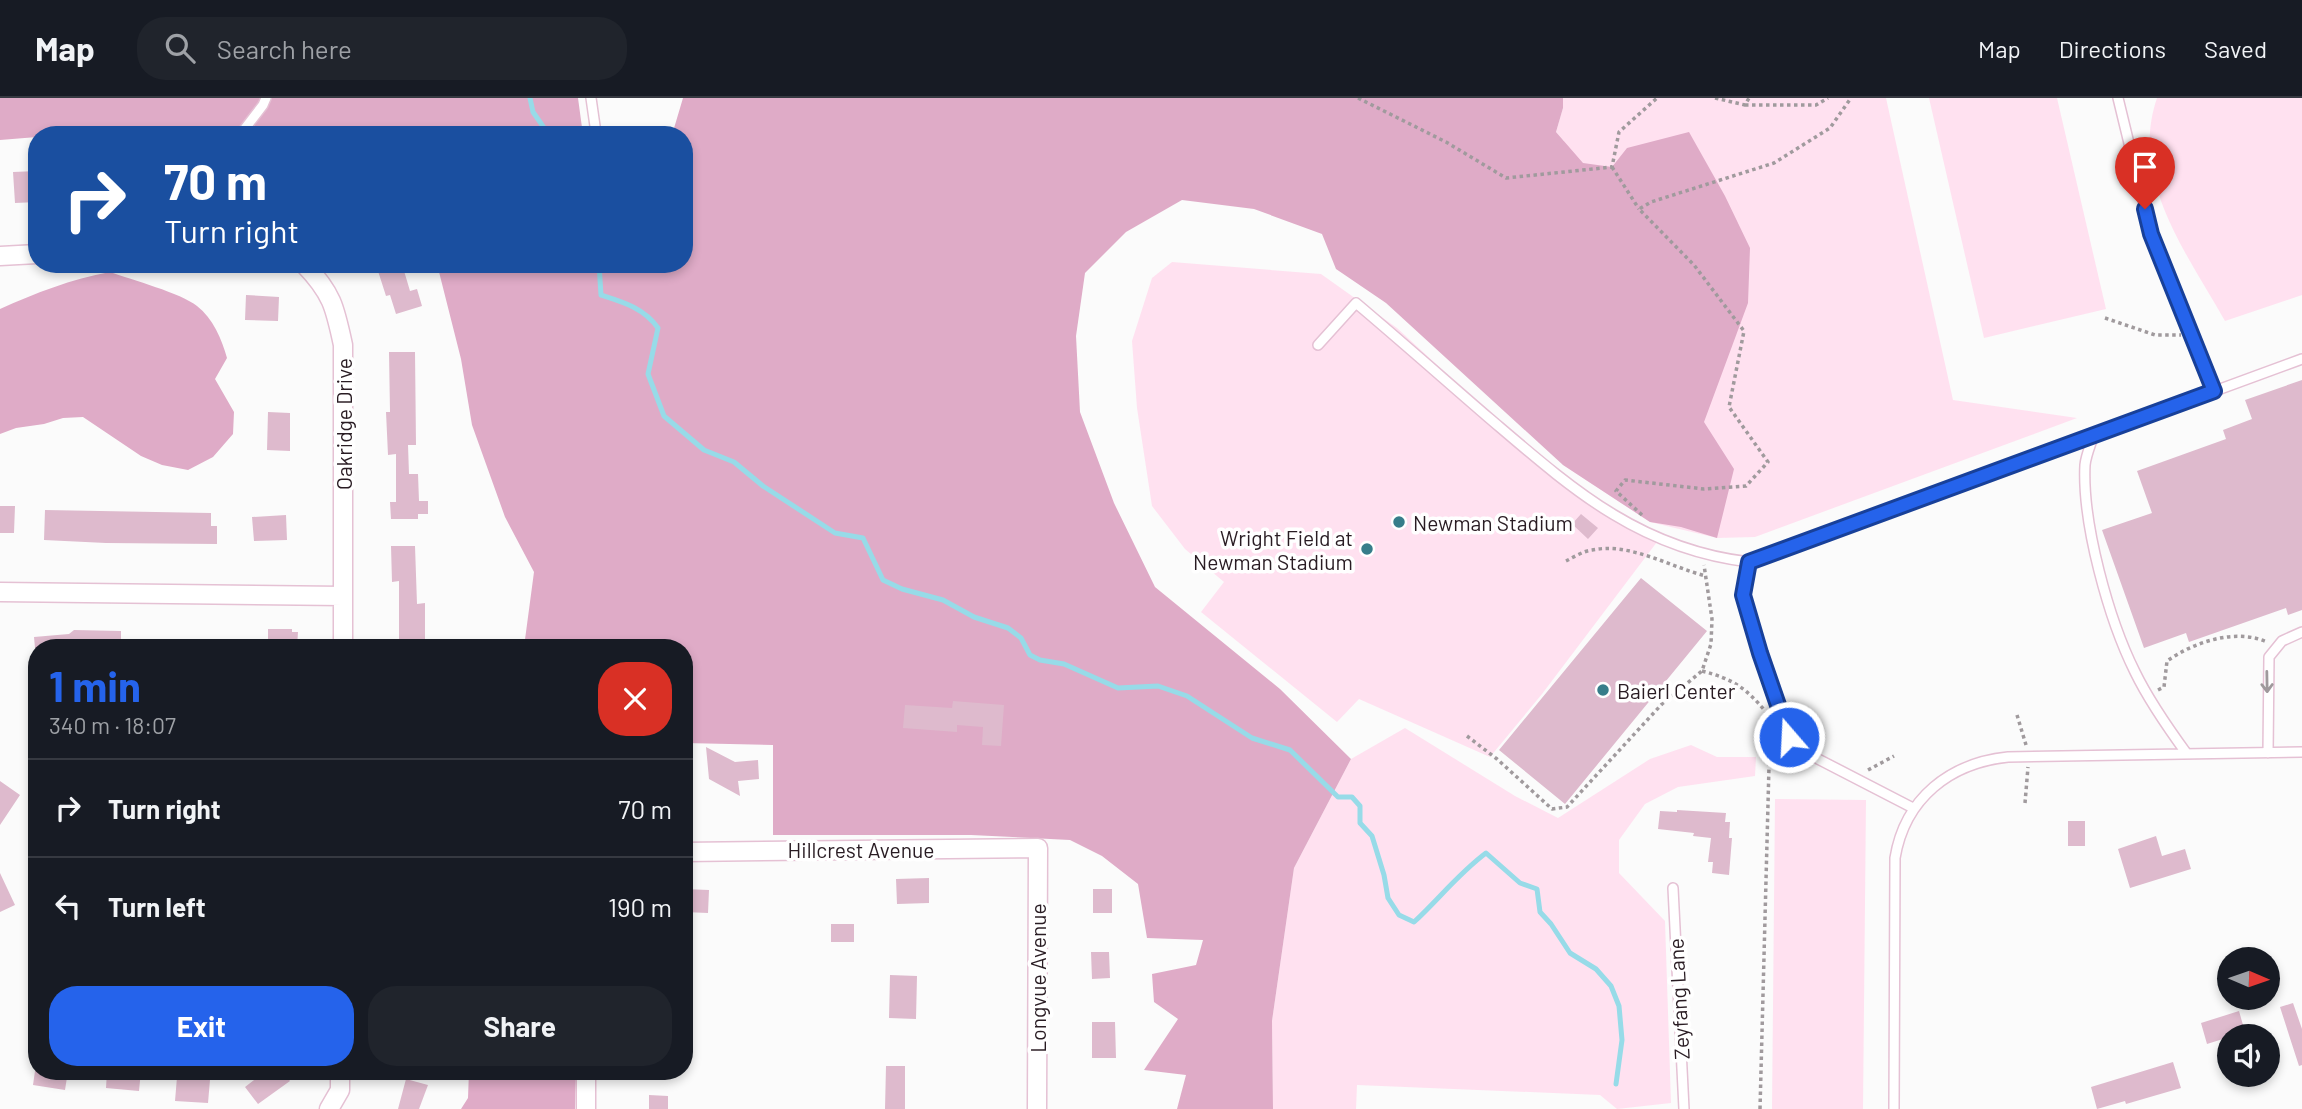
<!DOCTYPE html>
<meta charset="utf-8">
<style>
:root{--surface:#171b24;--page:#20242c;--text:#f1f3f6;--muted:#9ea1a6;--line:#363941;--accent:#2563eb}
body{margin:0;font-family:Barlow,sans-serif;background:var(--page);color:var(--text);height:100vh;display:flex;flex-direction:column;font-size:26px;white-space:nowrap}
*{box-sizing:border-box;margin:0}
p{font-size:23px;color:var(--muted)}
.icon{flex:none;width:38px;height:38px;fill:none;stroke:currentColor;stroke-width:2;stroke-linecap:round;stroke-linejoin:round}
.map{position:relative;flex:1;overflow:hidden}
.details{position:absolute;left:28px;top:541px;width:665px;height:441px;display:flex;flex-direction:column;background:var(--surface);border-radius:28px;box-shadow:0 4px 10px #0003}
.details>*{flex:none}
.top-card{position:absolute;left:28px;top:28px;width:665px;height:147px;border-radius:28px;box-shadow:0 4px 10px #0003;background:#1a4fa0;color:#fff;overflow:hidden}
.needle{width:46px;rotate:92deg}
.controls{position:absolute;left:2217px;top:849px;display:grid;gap:14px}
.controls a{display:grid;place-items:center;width:63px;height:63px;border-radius:50%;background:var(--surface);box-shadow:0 4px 10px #0003;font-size:35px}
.pin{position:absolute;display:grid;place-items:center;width:60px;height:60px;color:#fff;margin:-72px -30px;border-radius:50% 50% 50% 0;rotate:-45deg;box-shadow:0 0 7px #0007}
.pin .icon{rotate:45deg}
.me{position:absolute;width:77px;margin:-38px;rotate:341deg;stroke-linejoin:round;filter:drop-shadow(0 0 5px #0008)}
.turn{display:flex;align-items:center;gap:24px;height:147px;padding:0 21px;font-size:32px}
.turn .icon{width:91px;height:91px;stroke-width:2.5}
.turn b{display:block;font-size:49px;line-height:60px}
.round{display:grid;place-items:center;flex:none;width:74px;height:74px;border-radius:28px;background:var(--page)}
.overview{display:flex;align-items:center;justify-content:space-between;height:119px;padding:0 21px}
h1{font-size:42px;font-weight:700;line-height:52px;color:var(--accent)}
.action{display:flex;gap:14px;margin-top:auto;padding:14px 21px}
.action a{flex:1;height:80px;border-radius:28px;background:var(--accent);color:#fff;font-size:28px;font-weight:700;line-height:80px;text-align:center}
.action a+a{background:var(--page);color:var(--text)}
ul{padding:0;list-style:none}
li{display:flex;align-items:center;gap:21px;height:98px;padding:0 21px;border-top:2px solid var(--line)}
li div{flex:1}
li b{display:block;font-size:26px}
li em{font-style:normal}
header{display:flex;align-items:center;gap:42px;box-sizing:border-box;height:98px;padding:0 35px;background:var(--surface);border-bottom:2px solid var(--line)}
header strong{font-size:33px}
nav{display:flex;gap:38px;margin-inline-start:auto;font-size:24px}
.search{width:490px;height:63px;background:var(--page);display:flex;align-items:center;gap:18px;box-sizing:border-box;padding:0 24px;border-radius:28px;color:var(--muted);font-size:26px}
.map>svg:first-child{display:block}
</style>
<header>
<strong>Map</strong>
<div class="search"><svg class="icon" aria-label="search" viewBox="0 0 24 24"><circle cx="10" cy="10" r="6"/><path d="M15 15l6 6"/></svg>Search here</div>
<nav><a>Map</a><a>Directions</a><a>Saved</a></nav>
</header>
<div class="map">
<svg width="2302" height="1011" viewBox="0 0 2302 1011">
<rect width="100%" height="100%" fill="#fbfbfb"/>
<path fill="#ffe1f0" d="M1563,0H1886L1953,302L2077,320L1755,439L1717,440L1650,424L1563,367L1564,43L1556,34L1563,10Z
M1929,0H2057L2106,211L1984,240Z
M2157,0H2302V197L2225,223C2188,157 2129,81 2157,0Z
M1172,164L1321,176L1397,230L1566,386L1660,440L1542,596L1490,659L1359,601L1337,624L1201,514L1224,484L1185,451L1152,408L1137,310L1132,243L1152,180Z
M1405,630L1515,698L1558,720L1650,661L1691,647L1717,659H1756L1755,678L1678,689L1645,706L1619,742V775L1665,823L1671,1005L1617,1011L1600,997L1357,987L1356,1011H1273L1272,923L1294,770L1351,661Z
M1775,701L1866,702L1863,1011H1772Z"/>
<path fill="#dfabc7" d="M0,0H578L583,37H123L91,35L37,37V39L0,42Z
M683,0H1563V10L1556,34L1583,65L1612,69L1627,50L1689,34L1725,98L1750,150L1748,205L1704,324L1734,371L1717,440L1681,429L1650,424L1563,367L1386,205L1336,171L1322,136L1254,111L1182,102L1126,134L1085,175L1076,238L1080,314L1114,405L1155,489L1280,591L1351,661L1294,770L1272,923L1273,1011H1177L1186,977L1144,972L1178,921L1154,904L1152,876L1196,867L1203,842L1147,840L1138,786L1102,758L1070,742L971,737H773V647L684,645V550L524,549L534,474L505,419L472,327L461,261L437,166H684V37H672Z
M110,174C132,182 181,195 197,208C213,220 222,242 227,260L215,281L234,314L233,336L213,359L188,372L162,367L141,358L83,319L63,320L44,326L16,330L0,336V211C36,195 71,181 110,174Z
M469,973H576L575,1011H461L468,1000Z"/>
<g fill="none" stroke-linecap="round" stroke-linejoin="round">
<path stroke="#97dbe8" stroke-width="5" d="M530,0L533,14L549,37
M599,166L601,197C623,204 644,210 658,230L648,276L664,318L704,352L734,364L763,388L835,435L863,440L883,482L902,491L943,502L974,519L1008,530L1021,540L1030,557L1040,562L1064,566L1118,590L1158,588L1187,598L1252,640L1290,652L1338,699H1352L1360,708V725L1372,738L1384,777L1388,800L1399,817L1414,824C1438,802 1459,775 1486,755L1520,785L1537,791L1540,814L1551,826L1570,855L1596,871L1611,888L1619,908L1622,942L1616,986"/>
</g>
<path fill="#debacd" d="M37,73V104L15,105L13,74Z
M402,166L410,193L417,191L422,208L396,216L390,197L386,198L378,173Z
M246,197L279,199L278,223L245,222Z
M389,254H415L416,347H408L409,376H418L419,403H428V416H418V421H391L390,404H396V356L388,357L386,314H390Z
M2302,282V512L2288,517L2286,510L2189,544L2186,535L2144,550L2102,432L2152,415L2137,373L2226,341L2223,332L2252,321L2245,302Z
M268,314L290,315V353L267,352Z
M0,408H15L14,435H0Z
M45,412L211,415V428H217V446L106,445L44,442Z
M1581,416L1598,430L1588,441L1572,426Z
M286,417L287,442L254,443L252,419Z
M391,448H415L417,506L425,505V544H399V483L392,484Z
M1641,480L1707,533L1565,706L1499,652Z
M268,531H292V534H298L297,549L268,550Z
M74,532L121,533V550H35L34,539L69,536Z
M953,603L1004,607L1001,648L982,647L983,629L957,627V634L903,630L905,607L952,610Z
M706,649L735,664L758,662L759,681L738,683L740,698L709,681Z
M0,683L20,697L0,727Z
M1677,712L1726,715L1725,724H1730L1729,740H1732L1729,777L1712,775L1713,764H1708L1711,740L1693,738L1694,735L1658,731L1660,713L1677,714Z
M2068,723H2085V748H2068Z
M2156,738L2162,758L2185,751L2191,771L2130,790L2118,751Z
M0,775L15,807L0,814Z
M929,780V805L897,806L896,781Z
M684,791L709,792L708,815L684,814Z
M1093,791H1112V815H1093Z
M831,826H854V844H831Z
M1091,854H1109L1110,880L1092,881Z
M890,877L917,878L916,921L889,920Z
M2293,905L2302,931V967L2299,968L2280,909Z
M2239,913L2245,934L2207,946L2201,925Z
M1092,924H1115L1116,960H1092Z
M2173,964L2181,990L2126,1006L2125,1003L2097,1011L2091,989Z
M886,968H905V1011H885Z
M35,973H68L65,992L33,987Z
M107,973H141L139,993L106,990Z
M266,973H282L290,983L258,1006L245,989Z
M177,979L210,982L208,1005L175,1003Z
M406,981L428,987L419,1011H398Z
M649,997L668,998V1011H649Z"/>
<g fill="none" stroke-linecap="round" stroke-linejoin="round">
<defs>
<path id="service" d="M591,0L595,28
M2118,0L2151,136L2214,293
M240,37L263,7L266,0
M1318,247L1356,205C1401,243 1445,282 1489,320C1570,389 1638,451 1749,464
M2094,336C2091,346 2086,357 2085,367C2082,426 2109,522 2135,574C2149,603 2168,630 2187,656
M2268,655L2269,559L2282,543L2302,534
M1913,710L1818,661L1789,639L1760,555L1743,497L1749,464L2302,261
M1673,790L1684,1011
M1894,1011L1895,760C1905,700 1950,665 2008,659L2302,654"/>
<path id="minor" d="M0,158L37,156
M304,166C332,195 335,209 343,247V550
M0,494L343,498
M684,754L1038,750L1037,1011
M329,1011L340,992V973
M586,1011V973"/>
</defs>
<use href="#service" stroke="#e5c1d4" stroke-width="12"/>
<use href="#minor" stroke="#e5c1d4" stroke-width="21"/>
<path stroke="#a09a9d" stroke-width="3.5" stroke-dasharray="3.5 3.5" stroke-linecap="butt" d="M1358,0L1446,44L1506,80L1612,69L1619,34L1657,0
M1715,0L1745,7L1749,0
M1745,7H1816L1828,0
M1612,69L1639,111
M2105,220L2155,237H2181
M1642,417L1616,393L1625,382L1704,391L1746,388L1768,364L1729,309L1744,233L1694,167L1639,111L1651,104L1774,65L1830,30L1851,0
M1566,463C1574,459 1583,453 1592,452C1630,444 1670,469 1706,478
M1702,573C1733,581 1746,590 1766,614
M2158,592L2164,589L2167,563C2194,544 2235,530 2267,544
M2017,617L2026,647
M1467,638L1497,661L1552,711L1567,709L1662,606L1702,573L1711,546L1712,521L1704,467
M1868,672L1894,658
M2025,705L2028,669
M1760,1011L1769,668L1773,632"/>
<use href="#service" stroke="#fff" stroke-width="9"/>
<use href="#minor" stroke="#fff" stroke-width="18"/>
</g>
<defs><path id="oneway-shaft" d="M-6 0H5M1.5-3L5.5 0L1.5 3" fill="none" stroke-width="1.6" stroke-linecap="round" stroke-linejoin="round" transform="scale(1.75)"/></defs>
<use stroke="#9f999c" href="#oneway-shaft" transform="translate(2267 584) rotate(89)"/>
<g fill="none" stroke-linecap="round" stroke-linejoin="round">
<defs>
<path id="route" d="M1789,639L1760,555L1743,497L1749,464L2214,293L2151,136L2145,111"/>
</defs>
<use href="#route" stroke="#184099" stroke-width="18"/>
<use href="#route" stroke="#2563eb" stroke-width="12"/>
</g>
<g fill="#377d8a" stroke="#fff" stroke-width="2.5">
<circle cx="1399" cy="424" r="7"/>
<circle cx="1367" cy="451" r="7"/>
<circle cx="1603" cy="592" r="7"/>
</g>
<g text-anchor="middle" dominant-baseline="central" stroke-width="7" stroke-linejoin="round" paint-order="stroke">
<g font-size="21" fill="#291c23" stroke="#fff">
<text transform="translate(343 326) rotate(-90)">Oakridge Drive</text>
<text x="861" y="751">Hillcrest Avenue</text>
<text transform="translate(1037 880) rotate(-90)">Longvue Avenue</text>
<text transform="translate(1678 901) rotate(-93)">Zeyfang Lane</text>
</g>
<g font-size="21" fill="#291c23" stroke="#fff" text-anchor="start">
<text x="1413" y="424">Newman Stadium</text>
<text x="1353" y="439" text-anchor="end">Wright Field at<tspan x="1353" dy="24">Newman Stadium</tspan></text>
<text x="1617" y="592">Baierl Center</text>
</g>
</g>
</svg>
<div class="controls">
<a><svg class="needle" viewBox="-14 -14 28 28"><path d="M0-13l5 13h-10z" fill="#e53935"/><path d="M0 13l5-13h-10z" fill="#9ea1a6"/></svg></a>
<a><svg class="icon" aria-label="sound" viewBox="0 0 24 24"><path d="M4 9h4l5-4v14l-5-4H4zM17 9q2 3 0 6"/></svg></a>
</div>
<div class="pin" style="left:2145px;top:111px;background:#d93025"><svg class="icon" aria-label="arrive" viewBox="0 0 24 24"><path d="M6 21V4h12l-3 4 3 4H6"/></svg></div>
<svg class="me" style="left:1789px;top:639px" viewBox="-20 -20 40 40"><circle r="17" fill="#2563eb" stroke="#fff" stroke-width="3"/><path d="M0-11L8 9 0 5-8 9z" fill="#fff"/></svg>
<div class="top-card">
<div class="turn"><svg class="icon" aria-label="right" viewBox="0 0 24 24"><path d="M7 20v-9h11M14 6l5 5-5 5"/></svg><div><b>70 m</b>Turn right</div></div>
</div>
<section class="details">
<div class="overview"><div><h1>1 min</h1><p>340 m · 18:07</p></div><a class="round" style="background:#d93025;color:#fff"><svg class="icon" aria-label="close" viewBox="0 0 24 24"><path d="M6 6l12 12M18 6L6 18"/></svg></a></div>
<ul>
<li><svg class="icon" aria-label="right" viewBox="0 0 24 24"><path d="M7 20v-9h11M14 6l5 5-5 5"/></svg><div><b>Turn right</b></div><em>70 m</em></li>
<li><svg class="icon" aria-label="left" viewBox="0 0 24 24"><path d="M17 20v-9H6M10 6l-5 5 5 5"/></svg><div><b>Turn left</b></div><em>190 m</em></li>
</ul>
<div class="action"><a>Exit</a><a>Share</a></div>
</section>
</div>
